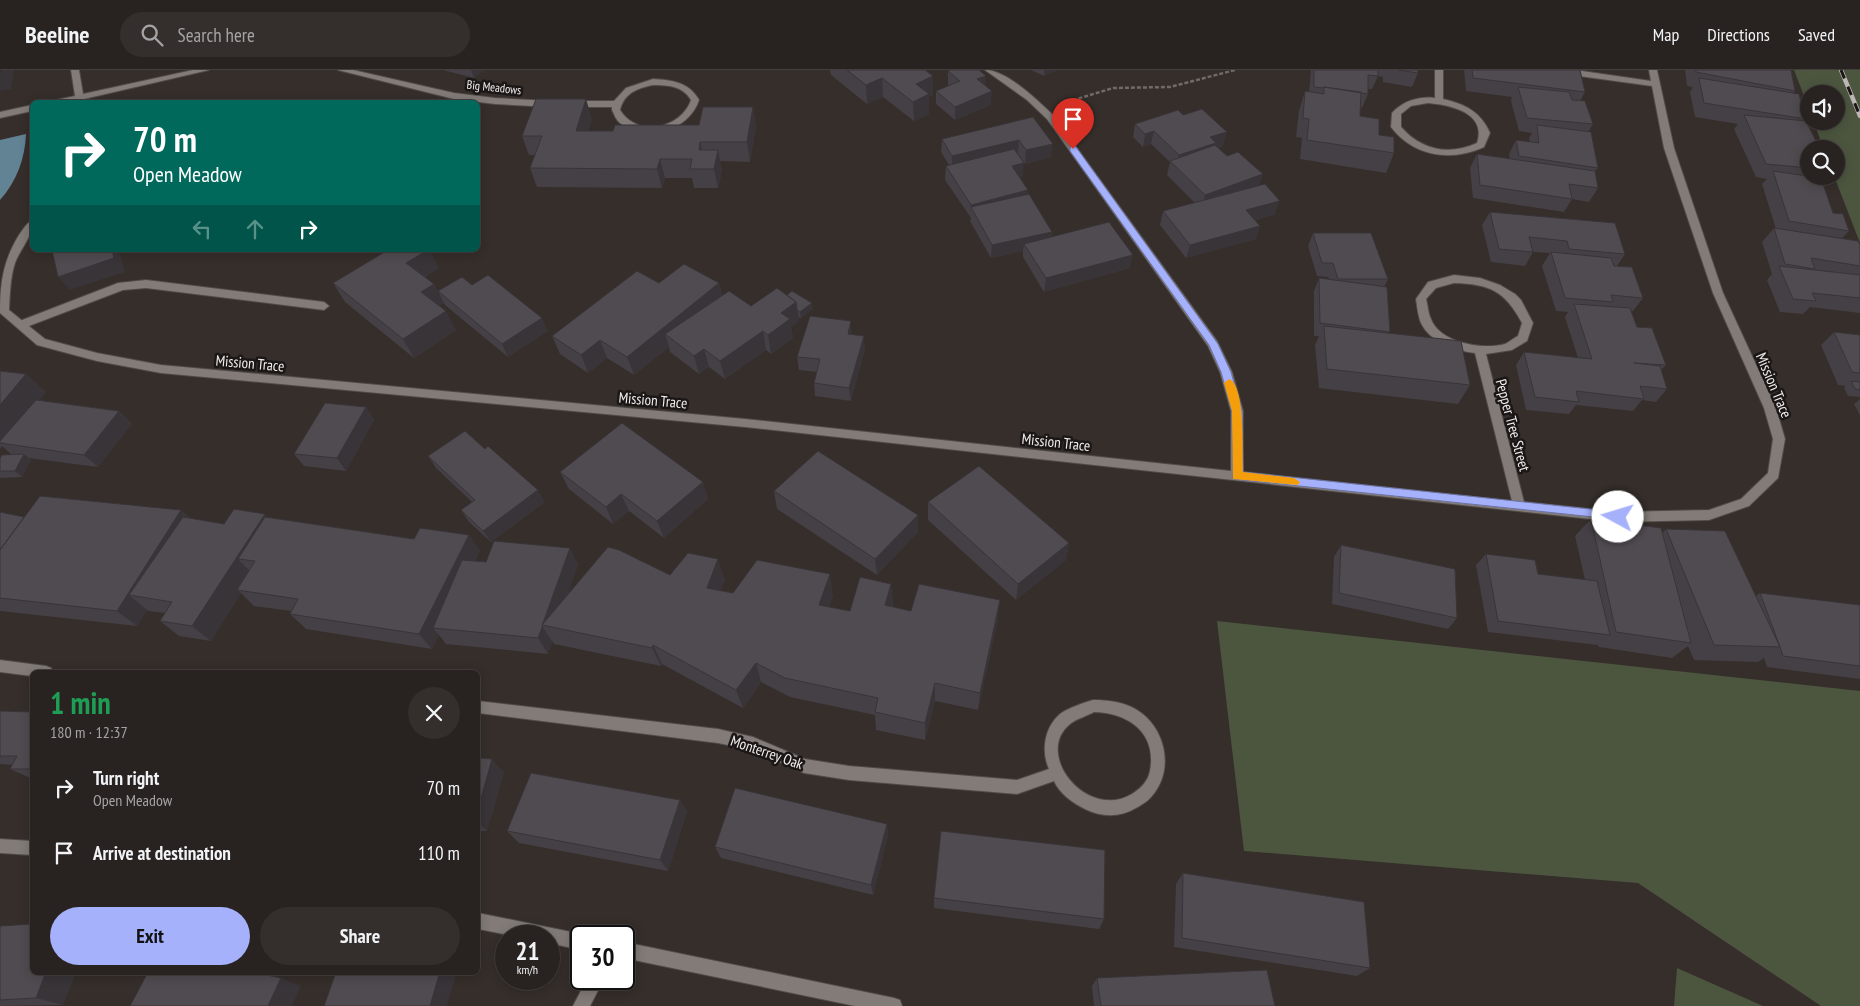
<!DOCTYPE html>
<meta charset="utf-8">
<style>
:root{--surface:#282220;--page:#342f2d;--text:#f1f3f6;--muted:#a5a4a5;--line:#443f3e;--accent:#a6b1fc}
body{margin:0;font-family:"PT Sans Narrow",sans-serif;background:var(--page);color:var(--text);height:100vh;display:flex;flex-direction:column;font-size:19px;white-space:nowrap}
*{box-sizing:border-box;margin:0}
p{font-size:16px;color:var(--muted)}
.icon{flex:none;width:28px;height:28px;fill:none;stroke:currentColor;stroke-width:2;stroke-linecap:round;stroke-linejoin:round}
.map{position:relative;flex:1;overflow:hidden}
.panel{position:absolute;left:30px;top:600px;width:450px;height:305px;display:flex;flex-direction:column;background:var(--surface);border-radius:8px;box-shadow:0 2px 12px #0003,0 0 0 1px var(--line)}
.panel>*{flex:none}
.banner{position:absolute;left:30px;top:30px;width:450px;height:152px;border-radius:8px;box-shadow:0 2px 12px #0003,0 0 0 1px var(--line);background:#00695c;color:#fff;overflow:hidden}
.fabs{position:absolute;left:1800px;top:15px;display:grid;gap:10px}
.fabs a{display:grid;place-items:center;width:45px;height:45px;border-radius:50%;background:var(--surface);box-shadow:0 2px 12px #0003,0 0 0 1px var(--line);font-size:25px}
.speed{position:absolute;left:495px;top:855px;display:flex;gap:10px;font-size:25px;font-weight:700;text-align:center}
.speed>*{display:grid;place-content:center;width:65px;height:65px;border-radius:50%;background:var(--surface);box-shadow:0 2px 12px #0003,0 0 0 1px var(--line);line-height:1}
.speed small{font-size:12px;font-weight:400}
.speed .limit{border:2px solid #111;border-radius:8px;background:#fff;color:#111}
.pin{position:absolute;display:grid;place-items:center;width:42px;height:42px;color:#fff;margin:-51px -21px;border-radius:50% 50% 50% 0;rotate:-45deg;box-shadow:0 0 5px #0007}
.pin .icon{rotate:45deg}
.me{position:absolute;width:55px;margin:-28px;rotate:276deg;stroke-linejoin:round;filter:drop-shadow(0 0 4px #0008)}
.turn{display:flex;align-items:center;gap:18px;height:105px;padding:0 20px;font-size:22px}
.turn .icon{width:65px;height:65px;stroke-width:2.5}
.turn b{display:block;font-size:35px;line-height:42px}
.lanes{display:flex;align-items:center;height:48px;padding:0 20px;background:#0003;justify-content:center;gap:25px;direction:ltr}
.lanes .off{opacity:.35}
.round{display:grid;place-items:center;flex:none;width:52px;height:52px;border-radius:26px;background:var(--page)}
.overview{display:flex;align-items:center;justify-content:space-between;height:85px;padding:0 20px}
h1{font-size:30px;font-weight:600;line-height:38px;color:#1e9e55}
.action{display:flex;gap:10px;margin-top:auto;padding:10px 20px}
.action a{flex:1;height:58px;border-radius:30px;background:var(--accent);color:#111;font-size:20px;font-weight:600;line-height:58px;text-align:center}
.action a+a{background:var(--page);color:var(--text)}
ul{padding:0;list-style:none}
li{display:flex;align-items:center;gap:15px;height:65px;padding:0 20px}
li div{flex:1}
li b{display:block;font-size:19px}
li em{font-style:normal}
header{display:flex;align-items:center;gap:30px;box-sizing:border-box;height:70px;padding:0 25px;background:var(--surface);border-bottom:1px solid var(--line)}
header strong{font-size:24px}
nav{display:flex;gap:28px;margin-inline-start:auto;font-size:18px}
.search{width:350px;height:45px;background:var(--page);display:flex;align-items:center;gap:12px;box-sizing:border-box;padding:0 18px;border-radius:28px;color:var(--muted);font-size:19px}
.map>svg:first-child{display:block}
</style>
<header>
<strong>Beeline</strong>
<div class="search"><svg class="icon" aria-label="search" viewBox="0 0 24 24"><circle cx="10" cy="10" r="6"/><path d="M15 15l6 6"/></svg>Search here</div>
<nav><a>Map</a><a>Directions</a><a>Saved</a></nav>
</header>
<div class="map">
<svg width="1860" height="936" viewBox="0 0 1860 936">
<rect width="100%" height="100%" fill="#352e2b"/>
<path fill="#4c563f" d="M1794,0H1860V173L1834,106H1836V79H1824L1813,51H1836V24H1809V39Z
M1217,551L1860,621V936H1821L1638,813L1244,781Z
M1677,898L1763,936H1674Z"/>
<path fill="#628394" d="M26,64C25,88 17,111 0,130V70Z"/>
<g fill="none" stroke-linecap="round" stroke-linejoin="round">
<defs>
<path id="service" d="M146,210L324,232L329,236L324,240L146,218L123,220L21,259L16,255L17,252L118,213Z
M0,769L32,771V785L0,783Z
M478,843L581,864L586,866H581V880L549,873V866H514L478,859Z
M624,872L894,928L900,930L902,936H855L624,888Z
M587,909H604L590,936H573Z"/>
<path id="minor" d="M71,0H79L83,24L193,0H209L84,29V32H55L56,30L75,26Z
M338,0H353L454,23L495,28L551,31L555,34L551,37L495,34L454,29Z
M985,0C1007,0 1037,30 1053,45L1217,271L1232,302L1243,341V402L1512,431L1475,283C1456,281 1430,272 1421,253C1418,246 1417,236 1416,229L1428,212L1454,205L1480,208L1500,215L1515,224L1521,230L1533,253L1527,271L1512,280L1486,284L1524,432L1618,442L1709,440L1741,429L1768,403L1773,369L1764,338L1713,223L1664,78L1652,16L1557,3L1553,0H1575L1651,11L1649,0H1657L1674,78L1723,223L1776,338L1785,369L1778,408L1749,436L1709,450L1618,452L745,357L161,303L97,291L37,275L0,243C0,213 3,191 19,165C23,160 26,153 32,151C34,165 20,179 15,193C10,208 10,224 9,240L45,269L97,283L161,295L745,349L1231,401V341L1220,302L1208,276L1047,49L1027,30ZM1454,213C1490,214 1505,221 1522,253L1518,266C1514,268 1509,272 1505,274C1483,280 1440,273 1431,249C1428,243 1428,236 1426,229L1436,218Z
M1435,0H1443V29C1465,34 1481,42 1490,63L1484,77C1451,92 1414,87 1391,57L1392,43C1403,31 1419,26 1435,28ZM1428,33C1451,35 1487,43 1477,73C1449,86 1421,80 1401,57V44L1411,36Z
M653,9C672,10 689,12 699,30C689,61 645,73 620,53C616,50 614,44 612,40V37H571L567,34L571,31H614L626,18ZM653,15C668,15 683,16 691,30C681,59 637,68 620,40C624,23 638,18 653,15Z
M32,35V41L0,48V42Z
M0,590L46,596L51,598L53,602H32V606L0,602Z
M1093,630C1108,630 1124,632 1137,640C1166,658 1175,701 1151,727C1147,732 1141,735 1136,738C1119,748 1102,747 1085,739C1073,733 1060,724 1054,711L1017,724L849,710L804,703L752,680L718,673L478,643V631L718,659L753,667L805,689L849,696L1017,710L1049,699C1041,681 1044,658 1060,644C1068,638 1083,633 1093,630ZM1094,642C1129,643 1157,663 1150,701C1148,712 1140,719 1132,724C1087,751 1033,684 1070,654C1076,649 1087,646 1094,642Z"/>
</defs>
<use href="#service" stroke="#504b48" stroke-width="2"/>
<use href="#minor" stroke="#504b48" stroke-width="2"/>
<path stroke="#716a68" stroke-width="2.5" stroke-dasharray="4 2" stroke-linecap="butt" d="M1067,32L1113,18L1170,17L1235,0"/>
<use href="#service" fill="#827b77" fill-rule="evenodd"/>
<use href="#minor" fill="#827b77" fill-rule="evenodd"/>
<defs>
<path id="rail" d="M1841,0L1860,46"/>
</defs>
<use href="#rail" stroke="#bcb6b4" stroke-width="4.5"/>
<use href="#rail" stroke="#1a1716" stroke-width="3" stroke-dasharray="9" stroke-linecap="butt"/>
</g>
<path fill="#454045" d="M443,0H484L474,8Z
M830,0H925L933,25L929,27V44L914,51L883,27L867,34L831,5Z
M1031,0H1057L1044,6Z
M1311,0H1418V3L1412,17L1383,12V7L1378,6L1372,19H1368V24L1362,38L1361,37L1360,46L1379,65L1394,83L1386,103L1300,89L1302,68L1296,67L1299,41L1305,21L1309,22Z
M1464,0H1580L1585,22L1580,31L1593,54L1588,62L1598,98L1595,101L1598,118L1589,132L1572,129L1564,142L1473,128L1470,98L1477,84L1510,89L1509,84L1516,70L1530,72L1529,68L1532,63L1519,61L1511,31L1512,27L1466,21Z
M1685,0H1791L1795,21L1794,23L1806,49L1805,51L1809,79V106H1826L1822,111L1833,143L1849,161L1842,168L1860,175V243L1810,237L1803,244L1780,242L1767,210L1772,204L1762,172L1774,158L1776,159L1762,114L1767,109L1756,107L1734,59L1738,54L1695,47L1690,22L1693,17L1687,16Z
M948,1L985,16L991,35L955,50L936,34V21L949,15H948Z
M753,37L756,57L750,92L720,91L722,100L718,118H694L692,108H665L662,118L537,117L530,98L535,85H529L522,66L592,49L588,61H613L699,55Z
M1183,45L1223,76L1217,78L1259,116L1275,144L1255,150L1260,156L1256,169L1186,188L1160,155L1163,141L1195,133L1167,105L1170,92L1151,74L1143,77L1133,67L1135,54Z
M1033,47L1051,87L1025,94L1018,84L1023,106L1020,107L1028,125L1052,162L1051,167L1130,198L1044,222L1023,187V181L991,188L970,151L971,148L945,110L946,96L949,95L941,82L942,69Z
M1490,142L1625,184L1617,196L1643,228L1633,241H1631L1637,257L1666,295L1661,300L1667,319L1656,332L1642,330L1633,341L1576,335L1569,344L1526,340L1516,295L1524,282L1578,288L1565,247L1568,242L1556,241L1542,196L1550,183L1533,182L1525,196L1491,192L1482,155Z
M1313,163L1388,209L1384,217L1389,263L1470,315L1458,334L1319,318L1315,275L1319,266H1314V221L1319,208L1329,209L1328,207L1317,206L1308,176Z
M439,198L425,207L434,214L444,233L439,236L456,260L414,288L345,232L333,213Z
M659,213H719L722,226L751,236L787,225L813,239L801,248L798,247L799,251L791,257L793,268L771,284L766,280L725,309L709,297L699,304L670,282L669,277L634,305L607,288L588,303L560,284L552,266Z
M472,215L548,261L508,287L445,235L438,221Z
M1834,262L1860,265V327L1848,326L1844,318L1846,316L1838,315L1821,275Z
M852,264L865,279L851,331L815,326L814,313L817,302L799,300L797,287Z
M0,301L26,304L46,322L39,330L119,341L132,354L98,397L28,388L31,390L22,407L0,408V388L12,385L2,376L0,379Z
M1860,329V345L1854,334Z
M366,337L374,350L346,401L304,396L294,384Z
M428,386L545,432L491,472L469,452L461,440L472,432L436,398Z
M560,402L703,412L708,429L664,468L629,441L613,454L569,419Z
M774,421L918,445V462L877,505L777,439Z
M928,432L1069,473L1066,490L1016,530L928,450Z
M181,440L190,448L224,454L269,448L414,469L469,465L480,481L475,491L486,492L578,494L568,524L670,505L725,510L720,521L733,523L833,525L829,537L850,541L891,514L893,534L892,537L911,541L998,549L978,640L935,631L925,670L876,660L875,645L790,627L761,612L743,638L662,594L661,596L554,574L552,571L548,584L446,574L439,565L432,579L306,559L290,544L291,541L254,536L241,523L211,571L179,566L160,551L165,543L149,541L147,540L137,556L0,541V442L24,447Z
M1591,449L1662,463L1666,459L1756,526L1760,523L1860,535V609L1767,597L1764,588L1758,592L1694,590L1688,576L1672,588L1599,577L1598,575L1488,562L1476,495L1486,484L1538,504L1585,510L1575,466Z
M1341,475L1457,548L1448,559L1332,534L1334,487Z
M0,641L32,642V708L28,707L10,699L13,695L0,694Z
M478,688L504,702L487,761H478Z
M680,730L687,742L668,801L519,773L507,761Z
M887,754L888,766L873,825L721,788L715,777Z
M1183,803L1370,898L1357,906L1174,877L1176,814Z
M934,828L1104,849L1099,859L934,838Z
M0,856L32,902H76L63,935L0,936Z
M1097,908L1275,936H1094L1092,916Z"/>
<path fill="#383438" d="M1,0H14L11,19L0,21V5Z
M471,0H484L474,8Z
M1044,0H1057L1044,6Z
M933,6V25L929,27V44L914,51L913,32L916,14Z
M986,6L985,19L977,9Z
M882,8L883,27L867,34L866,15Z
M992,21L991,35L955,50V37Z
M586,29L592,49L582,80L576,61Z
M753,37L756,57L750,92L747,72Z
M1154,61L1151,74L1143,77L1145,64Z
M1227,62L1223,76L1214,78L1176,97L1179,85L1210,67Z
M1019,70L1018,84L952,100V86Z
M700,72L705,91L703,99L699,80Z
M1053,74L1051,87L1025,94L1026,80Z
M718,80L722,100L718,118L714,99Z
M660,89L665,108L662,118L657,99Z
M1024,93L1023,106L1011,110L1012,96Z
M1263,104L1259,117L1202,139L1205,125Z
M1028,120L1027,133L971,137L970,148L971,135Z
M1280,131L1275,144L1242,153L1246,140Z
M1260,156L1256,169L1186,188L1190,175Z
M1052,162L1050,175L1024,174L1023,181L991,188L992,175Z
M112,180H119L125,202L70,220L58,207Z
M428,180H430L439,198L417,212L406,193Z
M1133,185L1130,198L1044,222L1046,208Z
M719,213L723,232L665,264L669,277L634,305L627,287Z
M434,214L444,233L431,241L421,222Z
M796,232L799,251L791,257L793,268L771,284L768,265L781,243Z
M812,233L813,239L801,248L800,242Z
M446,241L456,260L414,288L403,269Z
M542,248L548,261L508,287L502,274Z
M851,251L852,264L849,277L848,264Z
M763,261L766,280L725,309L720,291Z
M864,266L865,279L851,331L849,318Z
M600,270L607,288L588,303L581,285Z
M704,279L709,297L699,304L694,286Z
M26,304L46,322L4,374L0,373V335Z
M366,337L374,350L346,401L337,388Z
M119,341L132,354L98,397L84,385Z
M24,384L31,390L22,407L15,401Z
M703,412L708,429L664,468L657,451Z
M538,420L545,432L491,472L483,461Z
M621,424L629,441L613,454L606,437Z
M181,440L198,457L129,525L147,540L137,556L117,541Z
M265,444L280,461L255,491L238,489L253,504L237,520L241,523L211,571L192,556Z
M918,445V462L877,505L875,489Z
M469,465L480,481L442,559L433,558L439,565L432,579L419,564Z
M1069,473L1066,490L1016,530L1018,514Z
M570,478L578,494L557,558L543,555Z
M718,489L725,510L713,538L707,518Z
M830,504L833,525L823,555L819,535Z
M891,514L893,534L887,555L885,535Z
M1000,530L998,549L978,640L980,623Z
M542,556L552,571L548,584L538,568Z
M653,575L662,594L661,596L652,578Z
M756,593L761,612L743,638L736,620Z
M935,613V631L925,670V653Z
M492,689L504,702L487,761L478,753V739Z
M680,730L687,742L668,801L660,790Z
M887,754L888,766L873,825L871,815Z
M46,902H76L63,935L36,928Z
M440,902H457L447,936H430Z
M281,908L301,916L292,936H268Z"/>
<path fill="#504b50" stroke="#383438" d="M847,0H925L933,6L916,14L929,24L913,32L882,8L866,15Z
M950,0H979L986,6L977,9L992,21L955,37L936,21L960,11L948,1Z
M1314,0H1378V6L1368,5V24L1324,17V18L1314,17Z
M1398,0H1418V3Z
M1472,0H1580L1585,22L1473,8Z
M1695,0H1791L1795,21L1696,2Z
M1699,8L1799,24L1806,49L1704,33Z
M1324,17L1361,22L1360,46L1379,49V65L1394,67V83L1307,70L1309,49L1303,48L1305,21L1324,24Z
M1518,17L1569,22L1572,30L1585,31L1593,54L1527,48Z
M536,29H586L576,61H613L615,55H699L703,37H753L747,72H700L699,80H718L714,99H690L692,89H660L657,99L530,98L542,66H522Z
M1202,39L1227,62L1210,67L1216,73L1179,85L1154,61L1145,64L1135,54L1178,40L1183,45Z
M1744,45L1806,51L1820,79H1809V98L1766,94Z
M1033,47L1053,74L1026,80L1019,70L952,86L942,69Z
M1537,55L1591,62L1598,98L1519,86L1516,70L1539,73Z
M1215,75L1227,86L1238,82L1263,104L1205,125L1170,91Z
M1014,79L1024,93L1012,96L1028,120L971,135L946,96Z
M1477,84L1595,101L1598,118L1569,114L1572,129L1480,115Z
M1773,101L1821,108L1833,143L1843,144L1849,161L1789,151Z
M1265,114L1280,131L1246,140L1260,156L1190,175L1163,141Z
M1029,124L1052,162L992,175L971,137Z
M1490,142L1615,153L1625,184L1569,179L1567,171L1529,167L1533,182L1499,179Z
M1109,152L1133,185L1046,208L1024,174Z
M1774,158L1858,171L1860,175V196L1811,188L1815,199L1785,194Z
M1313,163H1371L1388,209H1338L1333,193H1322Z
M52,180H112L114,188L58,207Z
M388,180H428L406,193L434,214L421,222L446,241L403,269L333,213Z
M1551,182L1611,188L1614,196L1632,197L1643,228L1611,225L1613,232L1565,228Z
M684,194L719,213L627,287L600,270L581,285L552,266L637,201L659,213Z
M1779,196L1860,205V228L1812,223L1816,231L1793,229Z
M488,205L542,248L502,274L438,221L462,207L472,215Z
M1319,208L1387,217L1390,262L1320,253Z
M777,218L796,232L781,243L790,249L768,265L763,261L720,291L704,279L694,286L665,264L729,221L751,236Z
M792,221L812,233L800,242L797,240L796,232L787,225Z
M1574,234L1630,238L1637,257L1652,258L1666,295L1634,293L1660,296L1667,319L1640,316L1644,329L1576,321L1579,332L1535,327L1524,282L1592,289Z
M810,246L851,251L848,264L864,266L849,318L814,313L820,289L797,287Z
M1324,256L1461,271L1470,315L1327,299Z
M1834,262L1860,265V303L1852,302Z
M0,301L26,304L0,335Z
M1851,311L1860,312V320L1855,319Z
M36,330L119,341L84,385L0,373V371Z
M325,333L366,337L337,388L294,384Z
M622,353L703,412L657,451L621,424L606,437L560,402Z
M465,361L485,379L488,376L538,420L483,461L461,440L475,430L428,386Z
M818,381L918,445L875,489L774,421Z
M24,384L15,401H0V388L2,385Z
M979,396L1069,473L1018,514L928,432Z
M40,426L181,440L117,541L0,528V480Z
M234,439L265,444L192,556L160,551L172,532L129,525L183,447L224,454Z
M0,442L24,447L0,480Z
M265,447L414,469L420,458L469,465L419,564L290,544L298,529L237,520L255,491L238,489Z
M1591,449L1661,458L1691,573L1616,562Z
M1666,459L1725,461L1780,577L1714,575Z
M494,471L570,478L543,553L542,555H543L538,568L433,558L462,490L486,492Z
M1341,475L1455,499L1457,548L1339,523Z
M608,477L619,480L670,505L688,483L718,489L707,518L733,523L757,490L830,504L819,535L850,541L860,507L891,514L885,535L911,541L919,514L1000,530L980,623L935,613L925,653L875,642L878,628L785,608L756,593L736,620L653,575L652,578L542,555Z
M1486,484L1535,490L1538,504L1597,511L1610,565L1498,551Z
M1760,523L1860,535V596L1783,586L1780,577Z
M0,641L32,642V699H10L17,686H0Z
M478,688L492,689L478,739Z
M531,703L680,730L660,790L507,761Z
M735,718L887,754L871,815L715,777Z
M941,761L1105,780L1104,849L934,828Z
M1183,803L1364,832L1370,898L1182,868Z
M32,854V902H46L36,928L0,930V856Z
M1267,900L1275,936H1101L1097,908Z
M148,902H253L281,908L268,936H130Z
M336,902H440L430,936H324Z"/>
<path fill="#a6b1fc" stroke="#6c73a4" d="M1073,76L1076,77L1218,274L1231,302L1242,341L1243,402L1618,442L1624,447L1622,450L1233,409L1232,341L1221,302L1209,275L1070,81V77Z"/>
<path fill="#f59e0b" d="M1229,309C1246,315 1242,385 1243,402L1294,408L1300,412L1298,415L1233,409L1232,341L1224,313Z"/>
<g text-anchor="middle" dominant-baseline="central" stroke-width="5" stroke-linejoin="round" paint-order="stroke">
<g font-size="12" fill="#f3eeec" stroke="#1a1716">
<text transform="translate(494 17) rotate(6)">Big Meadows</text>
</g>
<g font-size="15" fill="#f3eeec" stroke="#1a1716">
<text transform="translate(250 293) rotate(5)">Mission Trace</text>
<text transform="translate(1774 315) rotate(67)">Mission Trace</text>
<text transform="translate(653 330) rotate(5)">Mission Trace</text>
<text transform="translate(1513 355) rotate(75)">Pepper Tree Street</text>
<text transform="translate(1056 372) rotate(6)">Mission Trace</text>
<text transform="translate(767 682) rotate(19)">Monterrey Oak</text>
</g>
</g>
</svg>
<div class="fabs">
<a><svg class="icon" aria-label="sound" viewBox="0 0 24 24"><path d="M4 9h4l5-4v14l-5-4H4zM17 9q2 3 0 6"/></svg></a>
<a><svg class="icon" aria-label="search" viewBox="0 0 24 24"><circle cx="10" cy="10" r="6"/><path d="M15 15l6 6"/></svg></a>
</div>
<div class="speed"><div>21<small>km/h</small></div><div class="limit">30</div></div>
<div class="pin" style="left:1073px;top:79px;background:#d93025"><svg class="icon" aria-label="arrive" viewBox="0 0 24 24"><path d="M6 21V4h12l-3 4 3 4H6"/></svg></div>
<svg class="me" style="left:1618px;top:447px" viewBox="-20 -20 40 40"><circle r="19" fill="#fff"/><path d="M0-13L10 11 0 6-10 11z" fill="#a6b1fc"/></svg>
<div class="banner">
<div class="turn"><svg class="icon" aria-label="right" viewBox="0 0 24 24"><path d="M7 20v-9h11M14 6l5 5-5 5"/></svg><div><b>70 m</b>Open Meadow</div></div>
<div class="lanes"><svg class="icon off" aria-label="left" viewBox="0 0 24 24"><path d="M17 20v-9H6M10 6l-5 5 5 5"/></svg><svg class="icon off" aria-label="ahead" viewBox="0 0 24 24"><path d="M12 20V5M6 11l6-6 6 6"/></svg><svg class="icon" aria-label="right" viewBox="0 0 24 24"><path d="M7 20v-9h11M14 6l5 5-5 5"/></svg></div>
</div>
<section class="panel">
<div class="overview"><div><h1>1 min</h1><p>180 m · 12:37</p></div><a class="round"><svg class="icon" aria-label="close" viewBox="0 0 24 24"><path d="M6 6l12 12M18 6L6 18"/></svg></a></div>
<ul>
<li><svg class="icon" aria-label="right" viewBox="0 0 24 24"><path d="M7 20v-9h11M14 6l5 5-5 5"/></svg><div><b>Turn right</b><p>Open Meadow</p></div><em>70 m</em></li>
<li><svg class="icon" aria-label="arrive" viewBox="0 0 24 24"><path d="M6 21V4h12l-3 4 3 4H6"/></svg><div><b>Arrive at destination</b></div><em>110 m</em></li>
</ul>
<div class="action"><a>Exit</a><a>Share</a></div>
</section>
</div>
